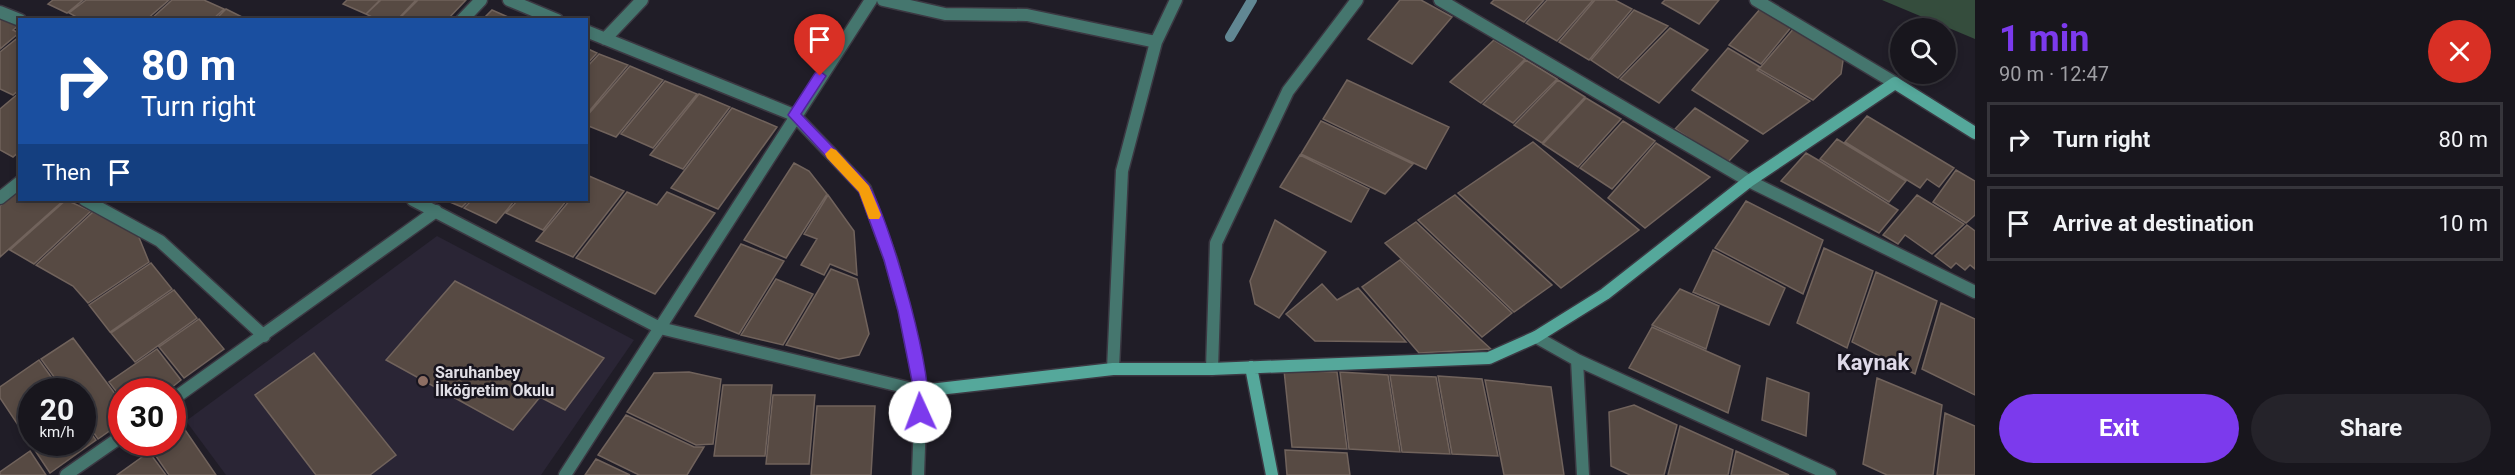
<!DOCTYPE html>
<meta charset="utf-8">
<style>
:root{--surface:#18161d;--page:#25232a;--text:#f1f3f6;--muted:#9f9fa4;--line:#36353b;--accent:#7c3aed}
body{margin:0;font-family:Roboto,sans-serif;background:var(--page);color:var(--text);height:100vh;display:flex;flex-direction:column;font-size:22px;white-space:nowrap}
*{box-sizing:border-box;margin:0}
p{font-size:20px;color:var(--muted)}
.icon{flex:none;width:33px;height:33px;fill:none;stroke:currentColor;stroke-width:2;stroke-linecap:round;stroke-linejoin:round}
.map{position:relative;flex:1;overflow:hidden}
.panel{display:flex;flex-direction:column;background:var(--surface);width:540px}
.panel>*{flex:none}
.guide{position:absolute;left:18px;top:18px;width:570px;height:183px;border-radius:0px;box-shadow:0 3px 9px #0003,0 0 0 2px var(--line);background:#1a4fa0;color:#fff;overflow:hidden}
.controls{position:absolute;left:1890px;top:18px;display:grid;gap:12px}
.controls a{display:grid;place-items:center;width:66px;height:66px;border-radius:50%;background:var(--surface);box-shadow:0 3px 9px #0003,0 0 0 2px var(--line);font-size:30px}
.speed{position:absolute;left:18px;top:378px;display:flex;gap:12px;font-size:30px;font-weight:700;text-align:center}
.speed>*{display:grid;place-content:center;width:78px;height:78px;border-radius:50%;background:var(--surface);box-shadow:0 3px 9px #0003,0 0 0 2px var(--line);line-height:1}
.speed small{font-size:15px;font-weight:400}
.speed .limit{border:9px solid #d22;background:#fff;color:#111}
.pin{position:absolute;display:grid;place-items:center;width:51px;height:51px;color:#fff;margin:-62px -26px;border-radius:50% 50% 50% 0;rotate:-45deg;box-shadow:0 0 6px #0007}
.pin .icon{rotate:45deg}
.me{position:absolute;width:66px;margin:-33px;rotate:358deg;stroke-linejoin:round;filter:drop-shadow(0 0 4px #0008)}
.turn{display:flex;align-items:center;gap:21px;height:126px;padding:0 24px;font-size:27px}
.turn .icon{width:78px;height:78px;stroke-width:2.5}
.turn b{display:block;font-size:42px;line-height:51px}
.then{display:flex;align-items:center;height:57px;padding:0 24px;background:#0003;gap:12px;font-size:22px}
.round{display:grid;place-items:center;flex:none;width:63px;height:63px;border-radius:32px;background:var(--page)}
.overview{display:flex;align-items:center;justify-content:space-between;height:102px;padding:0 24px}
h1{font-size:36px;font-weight:700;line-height:45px;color:var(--accent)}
.primary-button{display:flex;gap:12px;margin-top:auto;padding:12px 24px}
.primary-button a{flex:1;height:69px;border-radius:36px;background:var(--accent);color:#fff;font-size:24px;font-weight:700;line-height:69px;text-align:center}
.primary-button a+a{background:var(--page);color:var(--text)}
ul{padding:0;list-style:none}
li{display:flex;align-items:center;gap:18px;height:75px;margin:0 12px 9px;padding:0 12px;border:3px solid var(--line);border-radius:0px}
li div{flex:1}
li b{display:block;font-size:22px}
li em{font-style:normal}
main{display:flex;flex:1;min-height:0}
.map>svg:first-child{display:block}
</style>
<main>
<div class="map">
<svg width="1975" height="475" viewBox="0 0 1975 475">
<rect width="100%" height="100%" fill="#201d27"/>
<path fill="#2a2535" d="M437,236L634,340L541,475H226L186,421Z"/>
<path fill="#354d3d" d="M1882,0H1975V39Z"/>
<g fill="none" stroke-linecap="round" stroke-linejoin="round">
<path stroke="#618793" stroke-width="10" d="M1230,37L1252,0"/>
</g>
<path fill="#574a43" stroke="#71635c" stroke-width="1.5" d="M53,0H83L67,13L48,4Z
M86,0H169L146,20H82L69,13Z
M172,0H204L224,9L212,20H150Z
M347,0H380L366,14L343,4Z
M381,0H416L397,20H378L366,14Z
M418,0H466L447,20H398Z
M1400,0H1421L1452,17L1412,64L1368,39Z
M1494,0H1544L1524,22L1491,3Z
M1547,0H1593L1557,41L1526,23Z
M1595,0H1615L1632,9L1589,60L1559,42Z
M1665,0H1719L1699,24L1662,3Z
M1761,8L1793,25L1761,64L1729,45Z
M226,9L248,20H215Z
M492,10L515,20H482Z
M1634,10L1668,26L1618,78L1591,60Z
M0,18L18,26L13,30L19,33L0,49Z
M1795,27L1844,54L1841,74L1813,100L1759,69Z
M1670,28L1708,50L1659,103L1620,79Z
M20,36V89L13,95L0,89V52Z
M1494,40L1525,59L1481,103L1450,82Z
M586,48L597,53L586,65Z
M1728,48L1760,67L1757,70L1810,101L1763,134L1692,90Z
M599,54L628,65L586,115V68Z
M1526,60L1557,79L1513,123L1483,104Z
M630,66L663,80L616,137L586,125V117Z
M1347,80L1449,127L1426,169L1323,119Z
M1558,80L1585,97L1542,143L1514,125Z
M665,81L697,94L653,148L621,134Z
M20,92V151L13,157L0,150V109Z
M699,94L730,107L683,169L650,155Z
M1586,98L1621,119L1578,167L1543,144Z
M732,108L777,127L718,209L671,188Z
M1695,108L1748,141L1727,163L1675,129Z
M1867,116L1954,168L1939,187L1927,179L1920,188L1845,142Z
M1321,121L1413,164L1385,194L1301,154Z
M1623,121L1655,141L1612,189L1580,168Z
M1837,139L1906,181L1889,202L1820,159Z
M1533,142L1639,230L1561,288L1458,193Z
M1656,143L1710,177L1645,228L1608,198Z
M1806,153L1818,160L1898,210L1879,233L1781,181Z
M1300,155L1369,189L1351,222L1280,187Z
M794,163L809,171L827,194L786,258L744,240Z
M1956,170L1975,181V215L1966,223L1933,202Z
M589,176L624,191L573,257L536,241L570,200H586V179Z
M20,189V200H64L0,257V206Z
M627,192L657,205L667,192L715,213L655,294L576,258Z
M828,195L854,231L857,275L830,264L824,275L801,265L817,239L804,234Z
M1455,195L1552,285L1514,312L1418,220Z
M1917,195L1964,224L1932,254L1905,235L1898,244L1883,235Z
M66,200L91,211L34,264L10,250Z
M445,200H469L462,207Z
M472,200H515L496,223L464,208Z
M518,200H567L543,230L506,213Z
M1746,201L1823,240L1803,294L1715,248Z
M93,212L138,235L149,262L88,303L73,286L36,265Z
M1275,220L1326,252L1279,318L1255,304L1250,281Z
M1416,222L1512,313L1482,337L1385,243Z
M1967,225L1975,231V269L1970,265L1965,270L1956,263L1951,268L1935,256Z
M741,244L784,261L739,334L695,316Z
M1824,248L1873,271L1847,348L1797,323Z
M1713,250L1785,288L1769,325L1693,292Z
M1400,260L1480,339L1491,349L1419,353L1362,287Z
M151,263L172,289L110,332L89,305Z
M831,269L857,279L869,334L859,355L839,359L786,345Z
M1876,272L1937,301L1915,374L1852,342Z
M776,279L813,294L783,345L741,335Z
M455,281L604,358L565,410L540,397L513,430L386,360Z
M1322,284L1337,300L1358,288L1406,342L1315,341L1286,314Z
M1680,289L1719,306L1706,349L1652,325Z
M174,290L197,318L135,362L111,333Z
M1941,303L1975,319V395L1922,369Z
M199,319L224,349L184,378L159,347Z
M1652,327L1740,366L1728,413L1629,368Z
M73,338L122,403V422L98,439L82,416V392H65L41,359Z
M157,349L181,380L166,392H122V399L109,382Z
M314,353L396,455L370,475H316L255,395Z
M39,360L62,392H32V442H82V421L96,440L50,473L0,398V387Z
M1284,370L1337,372L1347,449L1292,447Z
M689,372L721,379L713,444L696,445L627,412L654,373Z
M1340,372L1388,375L1400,452L1349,449Z
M1390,375L1436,377L1450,454L1402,452Z
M1438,376L1482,379L1498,456L1452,454Z
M1767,378L1809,393L1806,436L1762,420Z
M1877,378L1942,405L1933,475H1887L1863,464Z
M1485,380L1551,387L1564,475H1504Z
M723,385H772L765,456H714Z
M773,395H815L809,464H766Z
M1634,405L1677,425L1664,475H1630L1611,466L1609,412Z
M817,406H875L871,475H811Z
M1945,413L1975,426V475H1937Z
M626,415L694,447H704L687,475H639L598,455Z
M1680,426L1733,450L1728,475H1668Z
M183,427L216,475H169L151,449L161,442H172V434Z
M1285,450L1347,453L1350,475H1287Z
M30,451L46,475H0V472Z
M1736,451L1789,475H1731Z
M149,452L166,475H117Z
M596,459L630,475H585Z"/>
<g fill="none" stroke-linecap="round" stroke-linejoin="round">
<defs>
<path id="street" d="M509,0L557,20
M883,0L945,14L1027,15L1156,42
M1440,0L1749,181L1975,292
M1756,0L1895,83
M0,12L20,20
M462,20L481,0
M586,31L794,115L865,189L891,260L905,311L921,391L918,475
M605,39L642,0
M0,198L20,182
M85,200L160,241L264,336
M413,200L660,328L921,391
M1536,337L1577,360L1830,475
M1577,360L1583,475
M1113,369L1122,171L1156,42L1176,0
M1212,369L1216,243L1288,91L1357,0
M172,400L436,211
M66,475L122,436
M565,475L871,0"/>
<path id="secondary" d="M1251,367L1272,475
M921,391L1113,369H1212L1489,358L1536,337L1605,294L1749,181L1895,83L1975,133"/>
</defs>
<use href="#street" stroke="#3b3842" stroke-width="15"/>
<use href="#secondary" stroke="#3b3842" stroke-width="15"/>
<use href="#street" stroke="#45766e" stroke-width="12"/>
<use href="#secondary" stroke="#55a89b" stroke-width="12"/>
</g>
<path fill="#7c3aed" stroke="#51269a" stroke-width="1.5" d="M820,71L826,76L801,114C817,131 833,147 849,164C856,171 865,179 870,187C889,220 939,386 926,417L920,419L915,417L913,412L914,391L898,311L884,260L859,192L788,115L815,73Z"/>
<path fill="#f59e0b" d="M831,148L836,150L869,186L881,215L879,219H869L859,192L827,158L825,154Z"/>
<circle fill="#8d6e63" stroke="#17141e" stroke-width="2" cx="423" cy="381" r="6"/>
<g text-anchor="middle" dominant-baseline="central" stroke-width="5" stroke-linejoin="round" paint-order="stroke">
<g font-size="16" font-weight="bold" fill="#e1dfe6" stroke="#17141e" text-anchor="start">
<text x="435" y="372">Saruhanbey<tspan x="435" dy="18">İlköğretim Okulu</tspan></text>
</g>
<g font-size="22" font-weight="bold" fill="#dfdae9" stroke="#17141e">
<text x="1873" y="362">Kaynak</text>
</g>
</g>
</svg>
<div class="controls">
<a><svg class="icon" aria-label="search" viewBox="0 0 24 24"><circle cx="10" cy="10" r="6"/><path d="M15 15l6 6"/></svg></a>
</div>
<div class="speed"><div>20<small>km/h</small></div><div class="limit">30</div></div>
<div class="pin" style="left:820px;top:76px;background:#d93025"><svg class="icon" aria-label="arrive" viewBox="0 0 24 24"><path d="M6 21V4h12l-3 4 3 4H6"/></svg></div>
<svg class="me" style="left:920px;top:412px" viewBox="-20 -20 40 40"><circle r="19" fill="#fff"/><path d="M0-13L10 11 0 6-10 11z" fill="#7c3aed"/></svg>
<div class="guide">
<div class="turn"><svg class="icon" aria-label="right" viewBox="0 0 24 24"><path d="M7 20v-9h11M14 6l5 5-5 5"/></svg><div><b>80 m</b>Turn right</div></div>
<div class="then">Then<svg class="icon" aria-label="arrive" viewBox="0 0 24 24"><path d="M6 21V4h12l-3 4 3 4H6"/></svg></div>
</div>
</div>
<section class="panel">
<div class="overview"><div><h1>1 min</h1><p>90 m · 12:47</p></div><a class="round" style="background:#d93025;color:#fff"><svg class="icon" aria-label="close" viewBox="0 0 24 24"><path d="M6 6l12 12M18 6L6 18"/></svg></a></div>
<ul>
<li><svg class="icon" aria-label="right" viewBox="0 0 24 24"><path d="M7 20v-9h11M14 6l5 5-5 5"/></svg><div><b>Turn right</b></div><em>80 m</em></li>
<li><svg class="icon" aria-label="arrive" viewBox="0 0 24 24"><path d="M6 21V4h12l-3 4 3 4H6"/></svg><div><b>Arrive at destination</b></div><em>10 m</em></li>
</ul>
<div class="primary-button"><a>Exit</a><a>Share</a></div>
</section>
</main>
